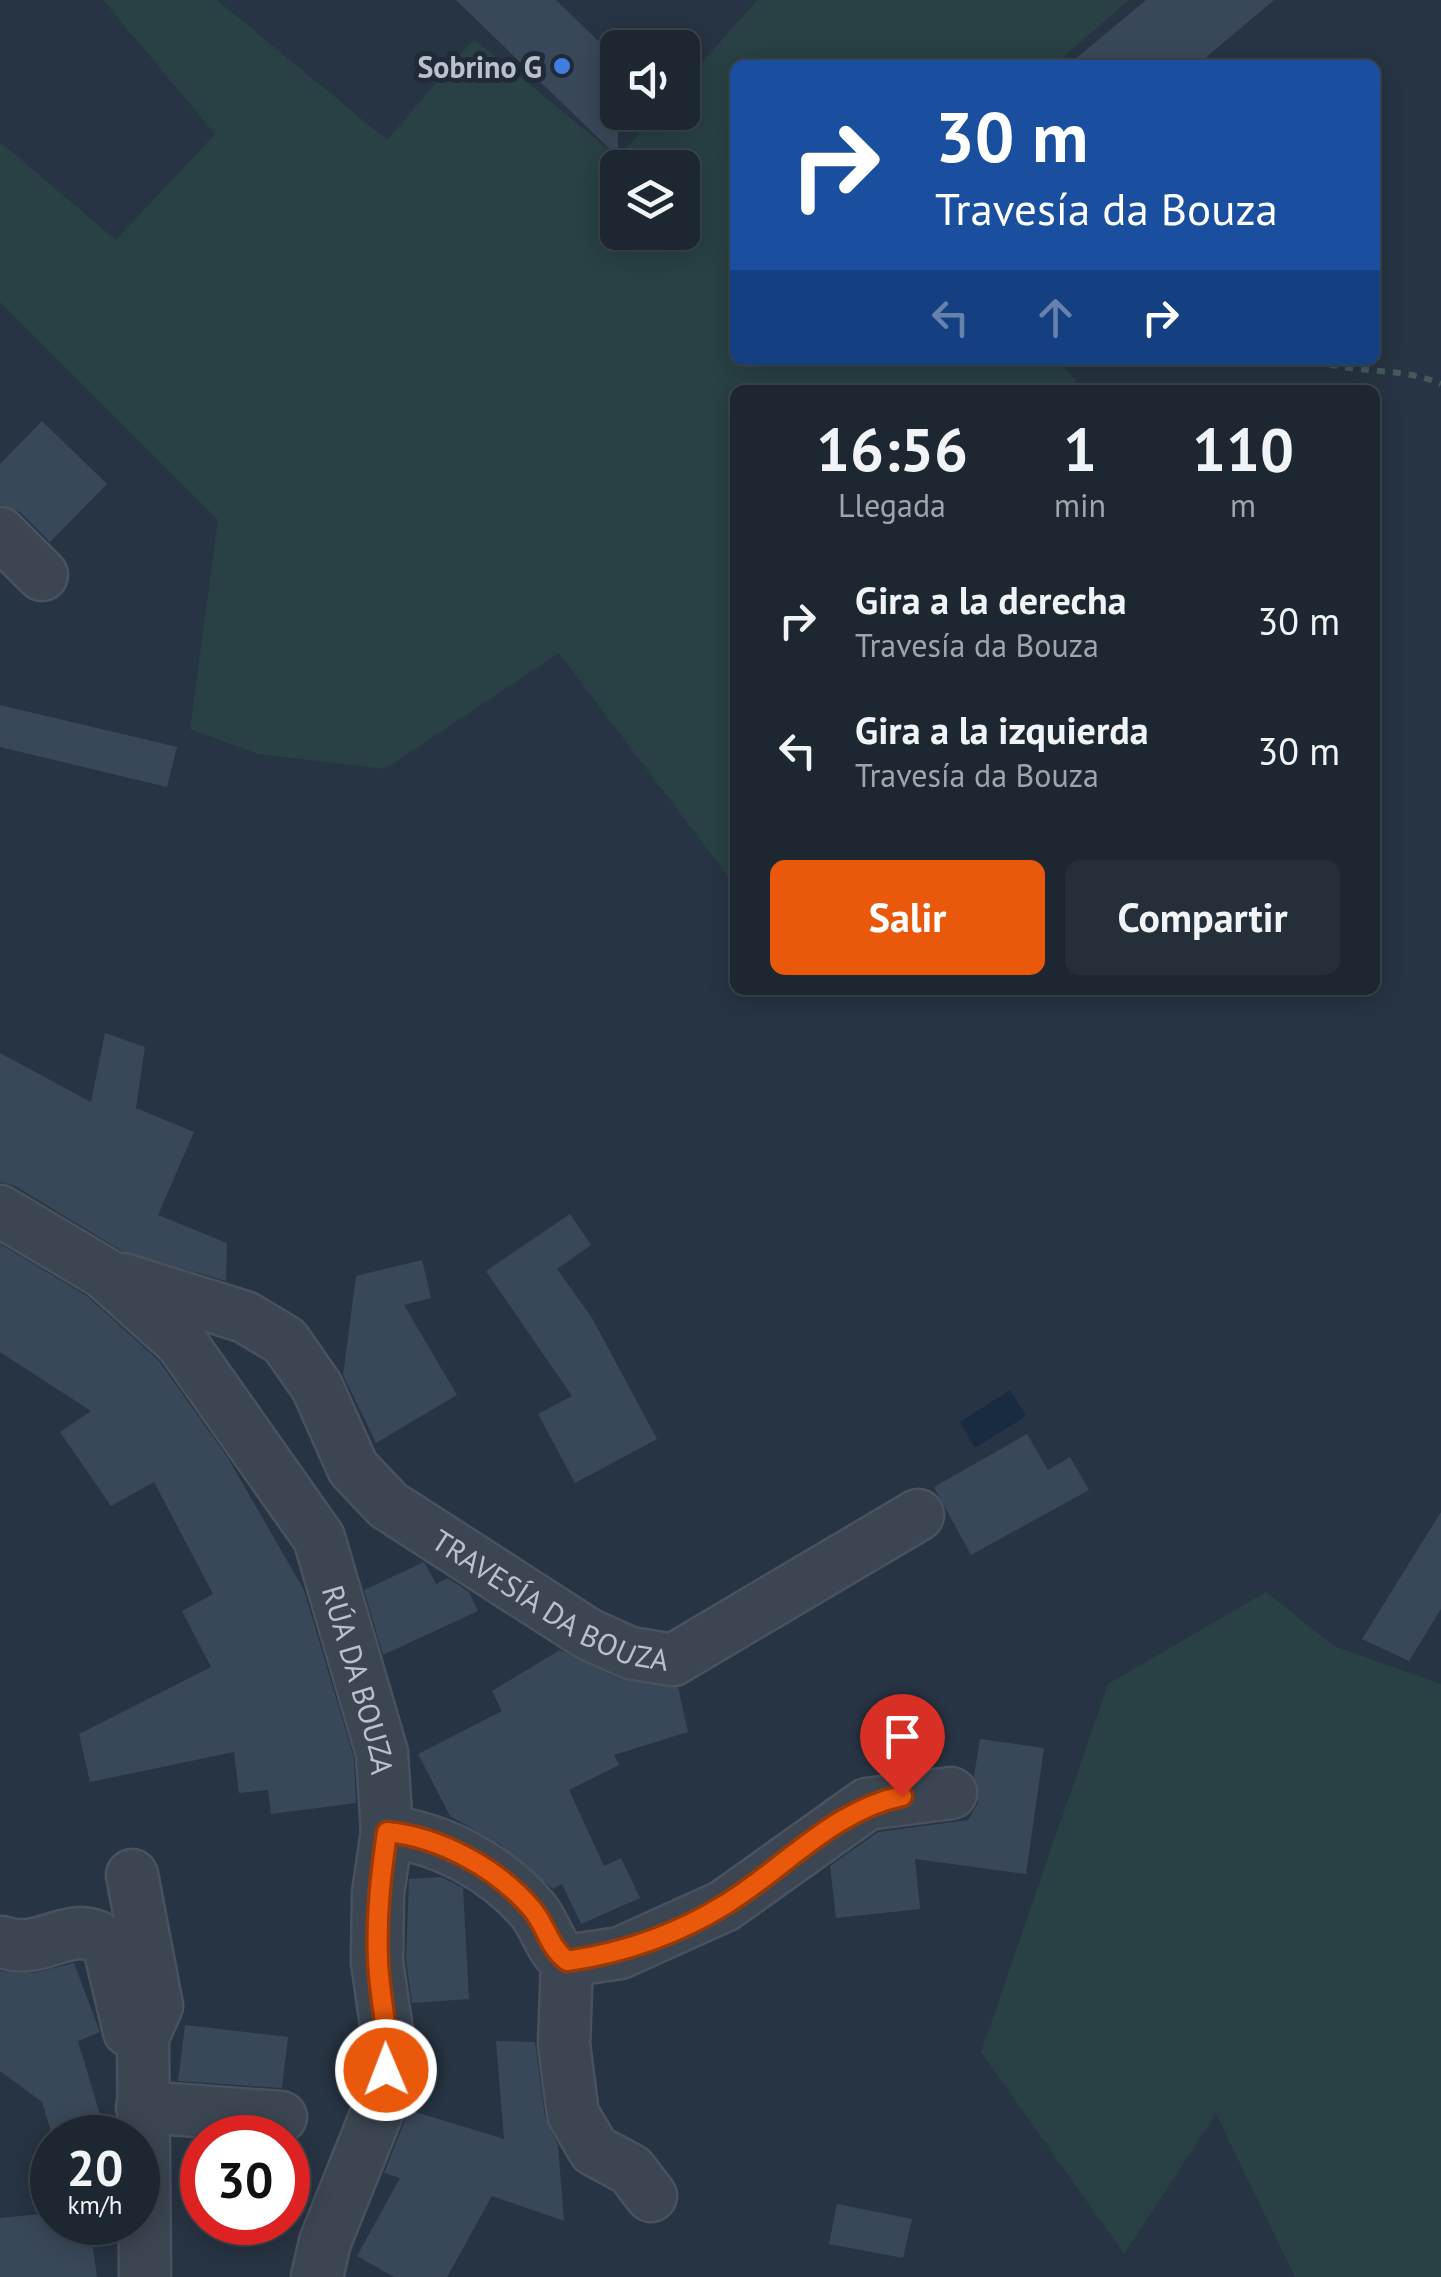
<!DOCTYPE html>
<html lang="es">
<meta charset="utf-8">
<style>
:root{--surface:#1d2732;--page:#252f3a;--text:#f1f3f6;--muted:#a0a5ac;--line:#3b444d;--accent:#ea580c}
body{margin:0;font-family:"PT Sans",sans-serif;background:var(--page);color:var(--text);height:100vh;display:flex;flex-direction:column;font-size:38px;white-space:nowrap}
*{box-sizing:border-box;margin:0}
p{font-size:32px;color:var(--muted)}
.icon{flex:none;width:55px;height:55px;fill:none;stroke:currentColor;stroke-width:2;stroke-linecap:round;stroke-linejoin:round}
.map{position:relative;flex:1;overflow:hidden}
.drawer{position:absolute;left:730px;top:385px;width:650px;height:610px;display:flex;flex-direction:column;background:var(--surface);border-radius:15px;box-shadow:0 5px 25px #0003,0 0 0 2px var(--line)}
.drawer>*{flex:none}
.hud{position:absolute;left:730px;top:60px;width:650px;height:305px;border-radius:15px;box-shadow:0 5px 25px #0003,0 0 0 2px var(--line);background:#1a4fa0;color:#fff;overflow:hidden}
.fabs{position:absolute;left:600px;top:30px;display:grid;gap:20px}
.fabs a{display:grid;place-items:center;width:100px;height:100px;border-radius:15px;background:var(--surface);box-shadow:0 5px 25px #0003,0 0 0 2px var(--line);font-size:50px}
.speed{position:absolute;left:30px;top:2115px;display:flex;gap:20px;font-size:50px;font-weight:700;text-align:center}
.speed>*{display:grid;place-content:center;width:130px;height:130px;border-radius:50%;background:var(--surface);box-shadow:0 5px 25px #0003,0 0 0 2px var(--line);line-height:1}
.speed small{font-size:25px;font-weight:400}
.speed .limit{border:15px solid #d22;background:#fff;color:#111}
.pin{position:absolute;display:grid;place-items:center;width:85px;height:85px;color:#fff;margin:-102px -42px;border-radius:50% 50% 50% 0;rotate:-45deg;box-shadow:0 0 10px #0007}
.pin .icon{rotate:45deg}
.me{position:absolute;width:110px;margin:-55px;rotate:359deg;stroke-linejoin:round;filter:drop-shadow(0 0 8px #0008)}
.turn{display:flex;align-items:center;gap:35px;height:210px;padding:0 40px;font-size:45px}
.turn .icon{width:130px;height:130px;stroke-width:2.5}
.turn b{display:block;font-size:70px;line-height:85px}
.lanes{display:flex;align-items:center;height:95px;padding:0 40px;background:#0003;justify-content:center;gap:50px;direction:ltr}
.lanes .off{opacity:.35}
.eta{display:flex;justify-content:space-evenly;align-items:center;height:170px;text-align:center}
.eta b{font-size:60px;font-weight:700;line-height:70px}
.action{display:flex;gap:20px;margin-top:auto;padding:20px 40px}
.action a{flex:1;height:115px;border-radius:15px;background:var(--accent);color:#fff;font-size:40px;font-weight:700;line-height:115px;text-align:center}
.action a+a{background:var(--page);color:var(--text)}
ul{padding:0;list-style:none}
li{display:flex;align-items:center;gap:30px;height:130px;padding:0 40px}
li div{flex:1}
li b{display:block;font-size:38px}
li em{font-style:normal}
.map>svg:first-child{display:block}
</style>
<div class="map">
<svg width="1441" height="2277" viewBox="0 0 1441 2277">
<rect width="100%" height="100%" fill="#273443"/>
<path fill="#294144" fill-rule="evenodd" d="M103,0H217L387,140L474,39L618,157L658,113L682,112L683,84L757,0H1129L1054,65H735V360H1057L1084,390H735V886L559,653L385,769L258,754L190,729L218,520L0,302V142L116,240L215,134ZM618,168H682V232H618Z
M1266,1592L1334,1646L1441,1684V2277H1295L1216,2114L1124,2254L981,2052L1108,1684Z"/>
<path fill="#192b41" d="M1010,1390L1026,1416L975,1448L960,1422Z"/>
<path fill="#394859" d="M456,0H556L618,60V157Z
M1146,0H1274L1197,65H1068Z
M42,421L107,484L50,542L20,512L0,505V464Z
M0,705L177,747L167,787L0,747Z
M105,1033L145,1047L136,1108L194,1132L158,1215L227,1243L226,1281L122,1251L15,1186L0,1182V1053L91,1102Z
M570,1214L591,1245L557,1269L592,1318L657,1439L575,1483L538,1414L572,1396L486,1271Z
M0,1244L87,1296L159,1361L228,1458L304,1590L354,1758L356,1803L271,1814L268,1790L239,1793L234,1752L90,1782L79,1734L211,1667L182,1611L213,1594L154,1482L111,1506L60,1432L91,1411L0,1352Z
M422,1260L431,1298L404,1305L457,1395L376,1443L343,1375L356,1276Z
M1027,1434L1048,1470L1070,1457L1089,1490L971,1555L934,1487Z
M1441,1512V1609L1409,1661L1362,1639Z
M424,1562L436,1584L448,1578L469,1592L478,1611L383,1655L364,1590Z
M560,1650L619,1679L678,1687L688,1732L614,1755L619,1765L569,1790L604,1866L621,1858L640,1898L581,1924L562,1884L553,1889L501,1845L450,1816L418,1754L502,1711L492,1691Z
M980,1739L1044,1748L1026,1874L915,1859L920,1909L836,1918L830,1866L878,1832L968,1820L978,1803L974,1776Z
M441,1877L463,1888L469,1999L412,2003L406,1960L409,1879Z
M74,1963L100,2032L78,2041L104,2128L53,2138L42,2102L0,2071V1971L33,1973Z
M185,2025L288,2037L282,2088L178,2081Z
M496,2041L535,2042L545,2118L558,2145L564,2221L492,2196L447,2277H394L357,2256L400,2178L384,2173L409,2110L504,2139Z
M837,2204L912,2219L903,2258L829,2244Z
M52,2213V2222H89L97,2277H0V2218Z"/>
<g fill="none" stroke-linecap="round" stroke-linejoin="round">
<defs>
<g id="minor">
<path d="M0,533L42,575"/>
<path id="s1" d="M0,1211L104,1273L181,1342L319,1538L382,1753L387,1832L378,1893L377,1962L389,2045L384,2095L325,2242L317,2277"/>
<path id="s2" d="M123,1279L245,1317L285,1341L317,1387L353,1468L388,1505L588,1634L630,1653L673,1660L918,1515"/>
<path d="M387,1832C440,1837 497,1868 532,1909C547,1927 548,1946 567,1961L620,1953L724,1906L867,1804L951,1793"/>
<path d="M2,1942C46,1957 69,1915 108,1943L129,2031L143,2037L157,2006L132,1875"/>
<path d="M567,1961L564,2045L573,2114L594,2150L631,2170L651,2196"/>
<path d="M143,2037L145,2277"/>
<path d="M142,2107L281,2117"/>
</g>
</defs>
<use href="#minor" stroke="#48515f" stroke-width="55"/>
<path stroke="#425a5b" stroke-width="6" stroke-dasharray="8 8" stroke-linecap="butt" d="M1314,360C1356,375 1400,366 1441,384"/>
<use href="#minor" stroke="#3b4652" stroke-width="50"/>
</g>
<g fill="none" stroke-linecap="round" stroke-linejoin="round">
<defs>
<path id="route" d="M386,2070C390,2032 379,1997 378,1959C376,1916 381,1874 387,1832C440,1837 497,1868 532,1909C547,1927 548,1946 567,1961C623,1953 678,1934 726,1904C786,1867 832,1811 902,1796"/>
</defs>
<use href="#route" stroke="#983908" stroke-width="25"/>
<use href="#route" stroke="#ea580c" stroke-width="18"/>
</g>
<circle fill="#3f7fe0" stroke="#202a38" stroke-width="4" cx="562" cy="66" r="10"/>
<g text-anchor="middle" dominant-baseline="central" stroke-width="10" stroke-linejoin="round" paint-order="stroke">
<g font-size="30" font-weight="bold" fill="#b8c1cc" stroke="#202a38" text-anchor="end">
<text x="542" y="66">Sobrino G</text>
</g>
<g font-size="30" fill="#b8c1cc" stroke="#202a38">
<text stroke="none"><textPath href="#s2" startOffset="560">TRAVESÍA DA BOUZA</textPath></text>
<text stroke="none"><textPath href="#s1" startOffset="612">RÚA DA BOUZA</textPath></text>
</g>
</g>
</svg>
<div class="fabs">
<a><svg class="icon" aria-label="sound" viewBox="0 0 24 24"><path d="M4 9h4l5-4v14l-5-4H4zM17 9q2 3 0 6"/></svg></a>
<a><svg class="icon" aria-label="layers" viewBox="0 0 24 24"><path d="M12 4l9 5-9 5-9-5zM3 14l9 5 9-5"/></svg></a>
</div>
<div class="speed"><div>20<small>km/h</small></div><div class="limit">30</div></div>
<div class="pin" style="left:902px;top:1796px;background:#d93025"><svg class="icon" aria-label="arrive" viewBox="0 0 24 24"><path d="M6 21V4h12l-3 4 3 4H6"/></svg></div>
<svg class="me" style="left:386px;top:2070px" viewBox="-20 -20 40 40"><circle r="17" fill="#ea580c" stroke="#fff" stroke-width="3"/><path d="M0-11L8 9 0 5-8 9z" fill="#fff"/></svg>
<div class="hud">
<div class="turn"><svg class="icon" aria-label="right" viewBox="0 0 24 24"><path d="M7 20v-9h11M14 6l5 5-5 5"/></svg><div><b>30 m</b>Travesía da Bouza</div></div>
<div class="lanes"><svg class="icon off" aria-label="left" viewBox="0 0 24 24"><path d="M17 20v-9H6M10 6l-5 5 5 5"/></svg><svg class="icon off" aria-label="ahead" viewBox="0 0 24 24"><path d="M12 20V5M6 11l6-6 6 6"/></svg><svg class="icon" aria-label="right" viewBox="0 0 24 24"><path d="M7 20v-9h11M14 6l5 5-5 5"/></svg></div>
</div>
<section class="drawer">
<div class="eta">
<div><b>16:56</b><p>Llegada</p></div>
<div><b>1</b><p>min</p></div>
<div><b>110</b><p>m</p></div>
</div>
<ul>
<li><svg class="icon" aria-label="right" viewBox="0 0 24 24"><path d="M7 20v-9h11M14 6l5 5-5 5"/></svg><div><b>Gira a la derecha</b><p>Travesía da Bouza</p></div><em>30 m</em></li>
<li><svg class="icon" aria-label="left" viewBox="0 0 24 24"><path d="M17 20v-9H6M10 6l-5 5 5 5"/></svg><div><b>Gira a la izquierda</b><p>Travesía da Bouza</p></div><em>30 m</em></li>
</ul>
<div class="action"><a>Salir</a><a>Compartir</a></div>
</section>
</div>
